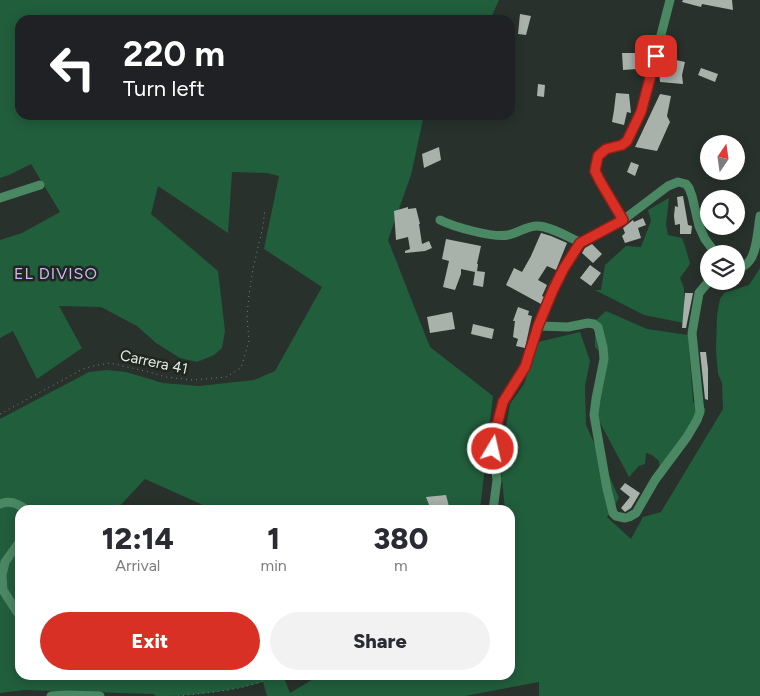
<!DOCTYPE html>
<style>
:root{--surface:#fff;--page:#f2f2f3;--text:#2b2b33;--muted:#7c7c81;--accent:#d93025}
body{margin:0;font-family:Figtree,sans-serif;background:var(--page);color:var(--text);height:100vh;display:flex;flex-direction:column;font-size:19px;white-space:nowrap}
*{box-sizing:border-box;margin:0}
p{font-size:16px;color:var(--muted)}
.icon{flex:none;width:28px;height:28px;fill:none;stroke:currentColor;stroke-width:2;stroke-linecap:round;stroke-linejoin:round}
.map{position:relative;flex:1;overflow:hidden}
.details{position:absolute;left:15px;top:505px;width:500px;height:175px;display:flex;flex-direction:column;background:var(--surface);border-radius:15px;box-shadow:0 2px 12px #0003}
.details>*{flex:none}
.hud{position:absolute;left:15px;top:15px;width:500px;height:105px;border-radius:15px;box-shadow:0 2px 12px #0003;background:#202124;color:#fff;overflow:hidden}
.needle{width:32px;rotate:13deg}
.controls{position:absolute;left:700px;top:135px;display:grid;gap:10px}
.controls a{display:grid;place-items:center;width:45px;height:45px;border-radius:50%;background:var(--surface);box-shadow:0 2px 12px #0003;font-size:25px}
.pin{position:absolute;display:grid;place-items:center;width:42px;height:42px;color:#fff;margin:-21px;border-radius:10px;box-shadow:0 2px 8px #0006}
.me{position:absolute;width:55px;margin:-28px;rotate:9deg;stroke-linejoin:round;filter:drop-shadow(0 0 4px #0008)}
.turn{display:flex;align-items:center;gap:18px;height:105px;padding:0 25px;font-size:22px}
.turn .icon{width:65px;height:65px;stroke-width:2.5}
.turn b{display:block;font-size:35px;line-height:42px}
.eta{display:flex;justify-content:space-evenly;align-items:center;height:85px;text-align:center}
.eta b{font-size:30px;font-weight:800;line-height:35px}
.cta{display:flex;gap:10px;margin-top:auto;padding:10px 25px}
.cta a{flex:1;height:58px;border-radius:30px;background:var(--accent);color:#fff;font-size:20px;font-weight:800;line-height:58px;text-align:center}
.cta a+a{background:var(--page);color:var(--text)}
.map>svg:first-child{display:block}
</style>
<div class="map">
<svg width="760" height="696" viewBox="0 0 760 696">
<rect width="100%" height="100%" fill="#28312b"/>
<path fill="#215e3c" d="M0,0H499L490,20H20V115H424L411,175L388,240L430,347L493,396L480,510H214L145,479L116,510H20V675H283L290,693L320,675H510V510H505L500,459L510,404L524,384L538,342L580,332L590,361L585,386L586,425L619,498L607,517L631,539L643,517L661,512L723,409L722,383L718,374L716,351L717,315L720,299L724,293L749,285L760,268V696H539V682L465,696H267L263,682C228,692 191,696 155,696L154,694L24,690L0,693V419L89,372L107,370L126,372L163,383L199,386L254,380L275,371L322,287L264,249L279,176L267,173L232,172L228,233L158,186L151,214L218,271L225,331L222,348L214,355L197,362L180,358L156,343L137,326L101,307L59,306L82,348L37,379L13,331L0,338V240L22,233L60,212L31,164L9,175L0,178Z
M669,198L666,224L668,235L682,238L686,249L690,264L680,278L684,288V323L644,315L595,290H601L605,265L626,246L641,247L651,221L648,210Z
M606,311L647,329L688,335L693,402L706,409L660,480L659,461L652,455L646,453L645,464L639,466L629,477L598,419L602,354L595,347V321Z"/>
<path fill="#a8b2ab" d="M683,0H732L733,10L702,4L701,7L682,2Z
M520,14L531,16L526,35L518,34Z
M622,53H636L637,69L623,70Z
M662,57L685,62L682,75L683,84L660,82L659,71Z
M701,68L718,74L715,82L698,75Z
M538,84L545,85L544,97L537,96Z
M616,93L629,94L631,113L627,112L624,125L612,122L614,110Z
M660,94L671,96L667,116L670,122L657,151L635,147Z
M439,147L441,160L424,168L422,154Z
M631,162L639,165L635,176L627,172Z
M683,196L688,225L692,226L691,234H680V224L675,225L674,216L675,206L678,207L677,197Z
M408,207V209L416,208L420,224H419L422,244L429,241L432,248L425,251L405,253V251L410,249L408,237L396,240L394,211Z
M643,218L646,225L638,228L641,238L625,243L622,236L625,233L623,228L633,220L634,222Z
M541,233L551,236L567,243L556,270L547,266L538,280L547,285L542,296L544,297L541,304L506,285L514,268L522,272L531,256Z
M446,239L481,246L477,264H478L477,271L485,272L483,287L473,285L475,272L461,269V274L455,290L443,287L449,261L442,259Z
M592,244L602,254L593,263L582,253L585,248Z
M590,265L601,273L591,286L580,278Z
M685,293H693L686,328H682Z
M518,307L529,311L528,315L532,316L525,348L516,346L518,339L513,337L515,321H513Z
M452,312L455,329L430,333L427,317Z
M473,324L494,329L492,339L471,334Z
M700,352H706L708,369V400L705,399Z
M625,483L640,493L631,508L625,512L621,508L630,497L620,489Z
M446,495L450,510H431L426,497Z"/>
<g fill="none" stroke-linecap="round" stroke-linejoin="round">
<path stroke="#7b827d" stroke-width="1" stroke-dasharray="1 4" stroke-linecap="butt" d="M0,414L83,369L93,366L110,363L145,371L166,377L193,380L226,377L241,368L249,341L247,316L249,295L253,269L263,226L265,209
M178,696C211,692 246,691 276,675"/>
<path stroke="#4a8763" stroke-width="9" d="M0,198L40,185
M440,220C454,227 493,238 508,235C518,233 527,226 537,226C550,226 568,237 581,243
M623,220C617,210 596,179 595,169C595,141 619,154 628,139C641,118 646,94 652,70C658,47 664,23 670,0
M736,270C741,268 747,265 750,260C757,251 758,228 760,216
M539,326L568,327L588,323L594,324L598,327L603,347L604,359L596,399L594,415L607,489L613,513L616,516L625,518L629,517L636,513L655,480L687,437L697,420L700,412L699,403L692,333L699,293L709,281
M0,504C10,500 18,503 26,510
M493,510L497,480L493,449L497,425L503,402L525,367L539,326L553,290L564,268L581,243L623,220L668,186L678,182L686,184L689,188L692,196L699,226L705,239L716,254
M20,541L5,562L2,575L3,590L17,612L20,614
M51,696L67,695L100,696"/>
</g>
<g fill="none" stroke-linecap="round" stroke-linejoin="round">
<defs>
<path id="route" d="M493,449L497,425L503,402L525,367L538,326L553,290L564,268L580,243L623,220L600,181L595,171L598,156L606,149L622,145L627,141L641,112L656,56"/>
</defs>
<use href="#route" stroke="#8d1f18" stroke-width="12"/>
<use href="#route" stroke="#d93025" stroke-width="9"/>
</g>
<g text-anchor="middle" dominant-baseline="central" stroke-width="5" stroke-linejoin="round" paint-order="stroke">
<g font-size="15" fill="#e4e9e5" stroke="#1f2721">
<text transform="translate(154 362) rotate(12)">Carrera 41</text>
</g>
<g font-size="16" letter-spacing="1" fill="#d4b3f8" stroke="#1f2721">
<text x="56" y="273">EL DIVISO</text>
</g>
</g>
</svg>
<div class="controls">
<a><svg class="needle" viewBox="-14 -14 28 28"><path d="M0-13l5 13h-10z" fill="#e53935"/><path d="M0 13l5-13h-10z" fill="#7c7c81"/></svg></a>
<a><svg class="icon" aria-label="search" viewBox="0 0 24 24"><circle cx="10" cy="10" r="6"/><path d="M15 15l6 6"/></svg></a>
<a><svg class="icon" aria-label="layers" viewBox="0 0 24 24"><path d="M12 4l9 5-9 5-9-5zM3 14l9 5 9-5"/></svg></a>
</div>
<div class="pin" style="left:656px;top:56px;background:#d93025"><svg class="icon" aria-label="arrive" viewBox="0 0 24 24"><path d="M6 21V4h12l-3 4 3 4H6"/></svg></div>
<svg class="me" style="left:493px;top:449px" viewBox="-20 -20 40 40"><circle r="17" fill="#d93025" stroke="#fff" stroke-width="3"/><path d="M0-11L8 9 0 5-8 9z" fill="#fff"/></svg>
<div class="hud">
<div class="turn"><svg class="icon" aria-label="left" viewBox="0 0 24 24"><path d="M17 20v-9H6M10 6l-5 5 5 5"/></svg><div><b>220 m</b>Turn left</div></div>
</div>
<section class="details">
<div class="eta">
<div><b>12:14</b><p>Arrival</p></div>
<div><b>1</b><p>min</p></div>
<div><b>380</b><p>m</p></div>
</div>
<div class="cta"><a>Exit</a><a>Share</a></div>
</section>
</div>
